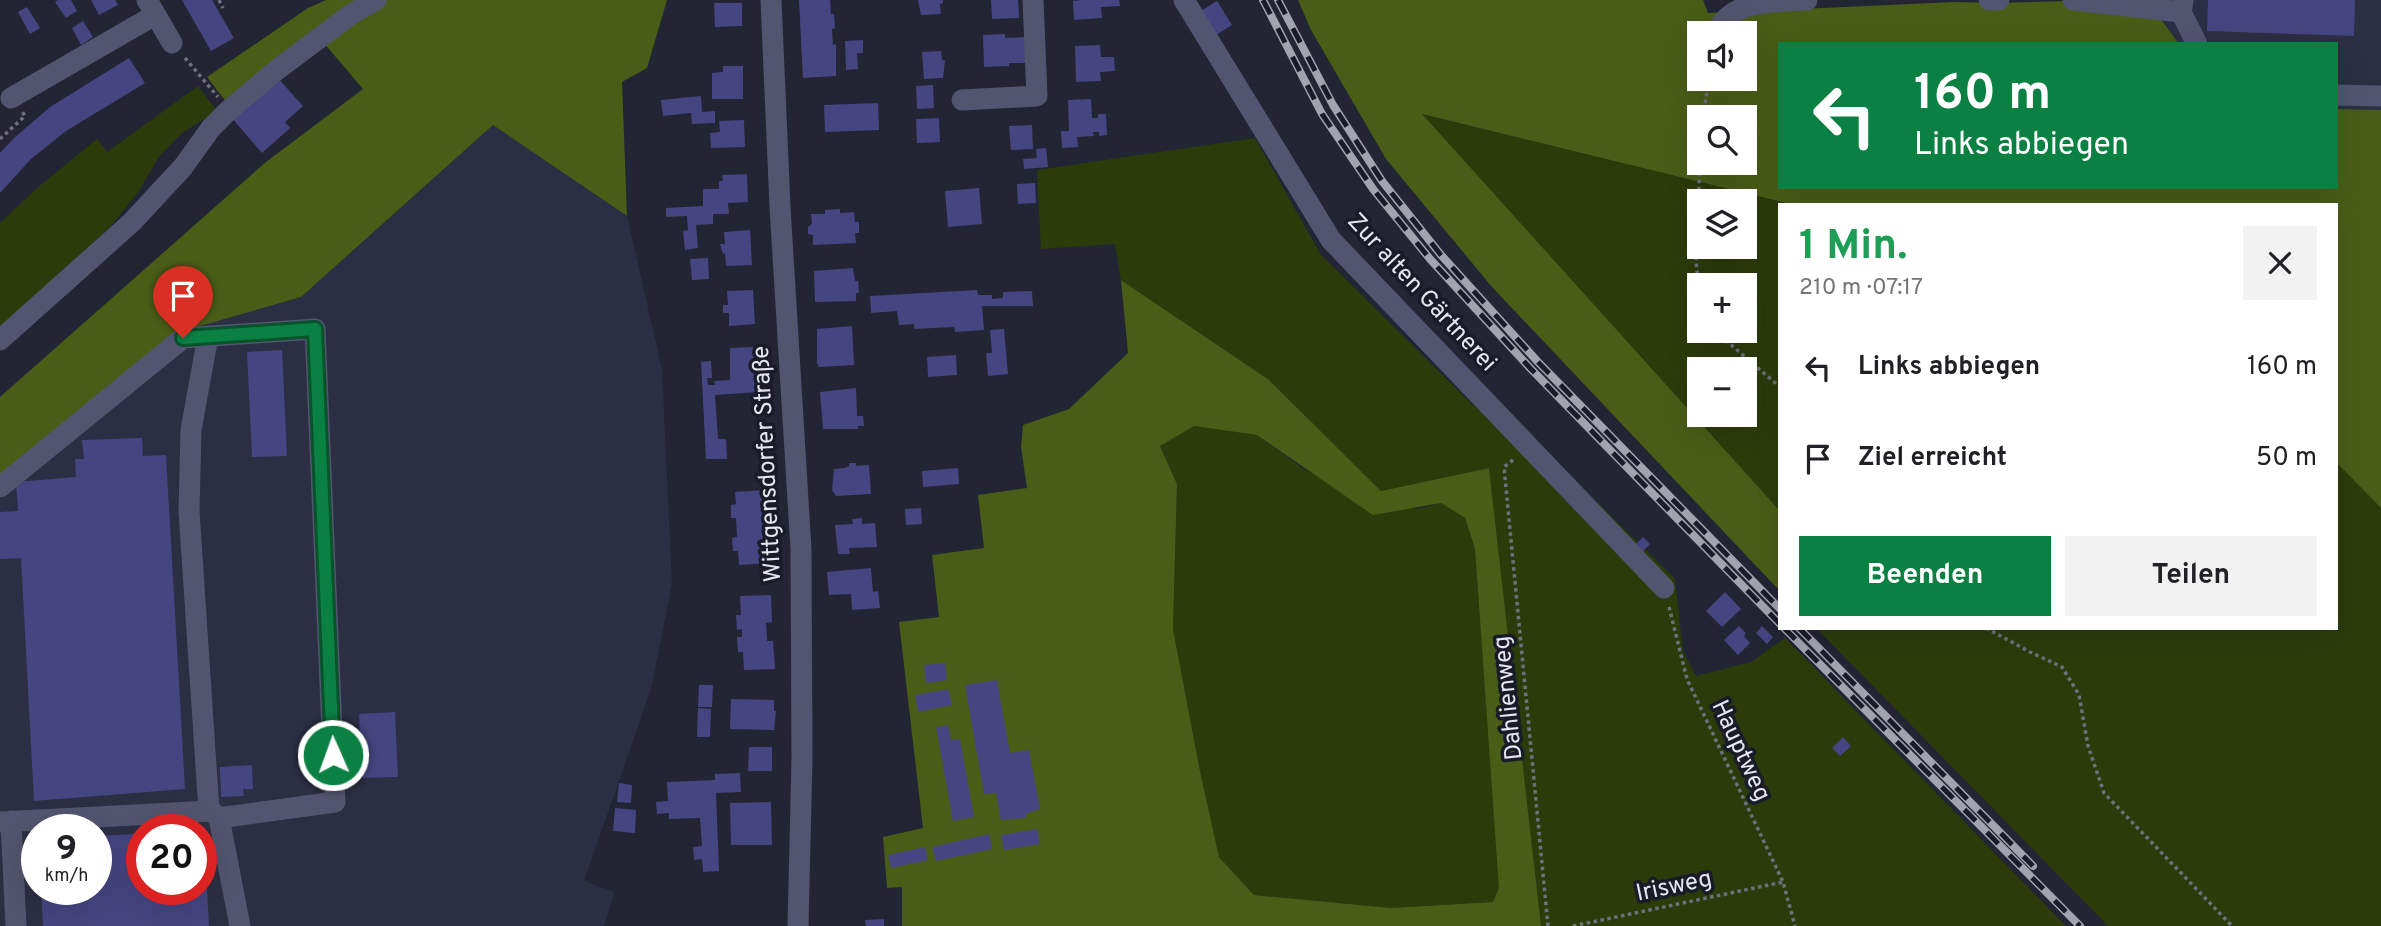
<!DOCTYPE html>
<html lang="de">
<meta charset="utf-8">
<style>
:root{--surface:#fff;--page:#f2f2f2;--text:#202124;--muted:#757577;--accent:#0b8043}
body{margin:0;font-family:Overpass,sans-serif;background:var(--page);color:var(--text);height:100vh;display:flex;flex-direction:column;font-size:26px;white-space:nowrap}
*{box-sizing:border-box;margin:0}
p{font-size:23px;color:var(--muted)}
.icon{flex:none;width:38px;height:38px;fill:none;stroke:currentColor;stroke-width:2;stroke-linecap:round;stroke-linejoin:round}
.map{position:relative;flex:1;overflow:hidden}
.panel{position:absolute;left:1778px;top:203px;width:560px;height:427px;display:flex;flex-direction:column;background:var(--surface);border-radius:0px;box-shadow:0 7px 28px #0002}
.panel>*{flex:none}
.guide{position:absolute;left:1778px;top:42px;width:560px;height:147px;border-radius:0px;box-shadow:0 7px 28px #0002;background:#0b8043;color:#fff;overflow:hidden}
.buttons{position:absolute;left:1687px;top:21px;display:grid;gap:14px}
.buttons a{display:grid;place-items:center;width:70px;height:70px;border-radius:0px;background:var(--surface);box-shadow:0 7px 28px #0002;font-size:35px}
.speed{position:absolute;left:21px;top:814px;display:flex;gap:14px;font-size:35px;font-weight:700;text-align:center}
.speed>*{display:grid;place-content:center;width:91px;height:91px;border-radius:50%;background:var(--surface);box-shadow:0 7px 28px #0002;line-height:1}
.speed small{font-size:18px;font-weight:400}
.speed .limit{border:10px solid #d22;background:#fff;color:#111}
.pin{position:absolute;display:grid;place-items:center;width:60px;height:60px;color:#fff;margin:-72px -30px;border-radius:50% 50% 50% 0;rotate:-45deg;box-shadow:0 0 7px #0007}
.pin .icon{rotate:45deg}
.me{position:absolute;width:77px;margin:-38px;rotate:358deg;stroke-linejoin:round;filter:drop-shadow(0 0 5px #0008)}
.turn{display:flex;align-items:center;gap:24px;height:147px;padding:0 21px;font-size:32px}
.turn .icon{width:91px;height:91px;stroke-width:2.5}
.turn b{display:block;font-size:49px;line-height:60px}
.round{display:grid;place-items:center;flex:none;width:74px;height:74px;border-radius:0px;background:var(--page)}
.head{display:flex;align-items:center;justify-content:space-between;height:119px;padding:0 21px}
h1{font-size:42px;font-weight:700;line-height:52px;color:#1e9e55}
.primary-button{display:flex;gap:14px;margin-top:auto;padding:14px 21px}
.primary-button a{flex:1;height:80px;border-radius:0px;background:var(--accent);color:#fff;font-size:28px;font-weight:700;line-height:80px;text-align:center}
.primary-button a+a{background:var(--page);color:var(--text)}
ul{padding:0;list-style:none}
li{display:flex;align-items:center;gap:21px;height:91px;padding:0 21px}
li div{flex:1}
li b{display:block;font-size:26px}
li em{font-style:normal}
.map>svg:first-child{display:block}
</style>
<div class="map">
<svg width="2381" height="926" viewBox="0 0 2381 926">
<rect width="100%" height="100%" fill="#232434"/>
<path fill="#2c2e43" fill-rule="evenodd" d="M2159,0H2381V110L2336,109V44H2179L2152,7Z
M493,125L627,216L662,369L672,584L651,689L584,881L615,892L604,926H0V481L190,329L301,297ZM37,830H96V889H37ZM142,830H201V889H142Z"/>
<path fill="#2d3b0b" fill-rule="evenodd" d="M198,86L217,111L182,133L158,158L139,191L111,226L0,328V223L37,188L97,139L107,152Z
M1420,114L1794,205H1780V511ZM1699,201H1745V247H1699ZM1699,285H1745V331H1699ZM1699,369H1745V415H1699Z
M1255,138L1321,255L1475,407L1487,393L1675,579L1683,651L1696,676L1751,662L1785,638L2066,926H1541L1489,468L1381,491L1269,380L1121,280L1115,244L1041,249L1037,170Z
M1194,426L1257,435L1305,470L1417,509L1441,503L1465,518L1475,549L1500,888L1493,902L1391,908L1254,895L1219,857L1200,771L1173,629L1177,484L1160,445Z
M2336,462L2381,508V926H2108L1816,628H2336Z"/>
<path fill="#495d17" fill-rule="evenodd" d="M326,0H667L647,68L622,82L627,216L493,125L301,297L190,329L0,484V397L266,162L363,89L323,42L227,103L207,77L308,8Z
M1298,0H1703L1708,13L1955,2L1993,3L2108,0L2152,7L2179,44H1780V187H2336V109L2381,110V508L2336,462V205H1794L1422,114L1780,511V585L1777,588L1492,287L1386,159L1311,30ZM1699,33H1745V79H1699ZM1699,117H1745V163H1699Z
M1121,280L1269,380L1381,491L1489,468L1541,926H902V887L887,888L883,837L923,828L899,622L939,617L932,555L984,548L978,495L1027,488L1021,447L1023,425L1069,409L1128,353ZM1194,426L1257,435L1373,515L1441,503L1465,518L1475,549L1499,888L1493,902L1391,908L1254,895L1219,857L1200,771L1173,629L1177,484L1160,446Z"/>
<path fill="#454681" d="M58,0H71L77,11L66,18L55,2Z
M91,0H115L118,5L99,15Z
M182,0H212L234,38L211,51Z
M799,0H830L831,14H834L835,28L832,29L833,45L836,44V76L803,78Z
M918,0H943V3L940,4L941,14L921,15Z
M991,0H1018L1019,18L992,19Z
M1082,0H1119L1120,6L1101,7L1102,18L1074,20L1073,1Z
M2208,0H2355L2354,36L2207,31Z
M1217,1L1232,25L1216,35L1201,11Z
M714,3H742V26L715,27Z
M27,7L40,28L30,34L18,12Z
M83,21L93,37L81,45L72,28Z
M1005,34V38L1026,37L1027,63H1009V66L984,67L983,35Z
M863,40V53H857L858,69L846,70L845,41Z
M1100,45L1101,57H1114L1115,71L1100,72L1101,81L1076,82L1075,46Z
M941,51L942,60H945L943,78L924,79L922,52Z
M129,58L145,83L66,131L31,159L0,193V153L13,139L50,107Z
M723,66H743V99H712V73L723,72Z
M277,77L303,106L285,122L290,128L262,153L231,117Z
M933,85L934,108L917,109L916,86Z
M701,96L702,112L715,111V123L692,124L691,113L663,116L661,100Z
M1091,99L1092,118H1098V114H1106L1107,135L1099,136V132H1093L1094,136L1077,137L1078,147L1062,148L1061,131H1069L1068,100Z
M878,103L879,130L825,132L824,105Z
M939,118L940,142L917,143L916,119Z
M744,120L745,147L711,148L710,133L720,132L719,121Z
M1032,125L1033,149L1011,150L1009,126Z
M1046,148L1048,167L1024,169L1023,159L1037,158L1036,149Z
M747,174L748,202L728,203L729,214H713V224L696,225L698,248L685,250L683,231L688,230L687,216L666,217V208L703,206V189H719V181H723L722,175Z
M1035,183L1036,203L1018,204L1017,184Z
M979,188L982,224L948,227L945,191Z
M840,209V213L854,212L855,222H859V233H855L856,243L813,245V235L808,234V227L812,224L811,214H825V210Z
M750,230L752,265L726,266L725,253L723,254L720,244H725L724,232Z
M708,258L709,279L692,280L690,259Z
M853,268L855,281H858L859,293H856V301L815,302L814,271Z
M753,290L755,324L729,326V313H723V305H728L727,291Z
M977,290L978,295H992V299L1003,298V292L1032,291L1033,306H982L984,330L955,332L954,327L914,329V324L899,325L897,311L871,313L870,296Z
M852,326L854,365L819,367L817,363V329Z
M1004,329L1008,374L988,376L986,353H992L990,330Z
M753,347L754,356H757L759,392L715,395L718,439H726L727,459H706L701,362L711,361L712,378H707L708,385H715L714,381L730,380V348Z
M282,350L287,456L252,457L247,352Z
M956,355L957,375L928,377L927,357Z
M856,388L857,416H863L864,426H858V429H823L820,392Z
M142,438L143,456L166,455L185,789L34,801L21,558L0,559V512L18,511L16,482L76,477L75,459H84L82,440Z
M849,463H856V466L869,465L871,494L836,496L832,490L834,469L845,468L849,466Z
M958,468L959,484L923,487L922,471Z
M765,490L768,563L739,565L738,551H733L732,538L737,537L736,518H731V505L736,504L735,492Z
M921,508L922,524L906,525L905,509Z
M862,518V524L875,523L877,547L849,548L850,554H838L835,525L853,524L852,519Z
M1643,537L1650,544L1643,551L1636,544Z
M871,568L873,592L878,591L880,608L852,610L851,594L829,595L827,572Z
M1725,592L1741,609L1722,627L1706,611Z
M771,595L772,622L766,623L767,641H773L775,669L744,670L743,652H738L737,637H742V629L737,630L736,615H741L740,596Z
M1739,626L1746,633L1744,636L1750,643L1738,655L1724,640Z
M1762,626L1773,637L1767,644L1756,633Z
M945,663L947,680L926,683L924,665Z
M997,680L1010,753L1029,750L1040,809L1026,814V818L1001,820L996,793L984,794L965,685Z
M699,685H713L712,707H698Z
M948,689L952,705L918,712L915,695Z
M731,699L774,700V711H776L774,730L730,729Z
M698,708L711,709L710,737H697Z
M395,712L398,777L362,778L359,714Z
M948,725L951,740L960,739L974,817L953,821L936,727Z
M1843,737L1851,746L1840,756L1832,748Z
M749,747H772V771H748Z
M252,765L253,789H243L244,796L221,797L220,767Z
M740,773L741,792L716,793L719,871L703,872L702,859L694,860L693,847L702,846L700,818L669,819V813L657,814L656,802L668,801L667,782L715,780V774Z
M619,783L632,785L631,803L617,802Z
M771,802L772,845H731L730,803Z
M615,808L636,810L635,833L613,831Z
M1037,829L1040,844L1004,850L1001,835Z
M136,834L137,871H142V889H201V868H206L209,926H43L41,889H96V836Z
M989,834L992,849L936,861L932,847Z
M925,847L928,860L891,868L888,855Z
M884,919V926H866L865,920Z"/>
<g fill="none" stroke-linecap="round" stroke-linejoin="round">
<path stroke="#6f707e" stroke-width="3.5" stroke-dasharray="3.5 3.5" stroke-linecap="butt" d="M219,0L223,8
M185,58L218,97
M1703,117L1709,79
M0,139L25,116L22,111
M1699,288L1696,262L1700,163
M1715,331L1780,387
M1513,460L1504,467L1548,926
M1669,607L1687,679L1783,882L1795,926
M1986,628L2030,652L2062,667L2079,695L2088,746L2104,793L2232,926
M1573,926L1783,882"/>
<path stroke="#535570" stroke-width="21" d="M147,0L172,43
M771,0L780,207L801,549L802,759L798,926
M1184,0L1331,240L1664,588
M1989,0H1999
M2073,0L2181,12
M2183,1L2181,12L2197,44
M1717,33C1729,0 1773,2 1807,0
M2336,95L2381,96
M11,98L155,15
M962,100L1037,96L1033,0
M208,336L191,430L189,511L209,811
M0,340L132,222L183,167L211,128L229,110L278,69L350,15L376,0
M0,487L183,338L315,329L335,802L219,818
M11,821L16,926
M0,822L211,811L219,818L240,926"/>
<defs>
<path id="rail" d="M1263,0L1322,114L1373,189L1430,259L1531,369L1780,624
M1278,0L1333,105L1382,181L1441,255L1538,362L1780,609
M1784,628L2080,926
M1799,628L2033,866"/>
</defs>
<use href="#rail" stroke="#a2a3af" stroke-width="8"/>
<use href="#rail" stroke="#1a1b29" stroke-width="5" stroke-dasharray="16" stroke-linecap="butt"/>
</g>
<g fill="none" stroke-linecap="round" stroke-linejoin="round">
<defs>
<path id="route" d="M183,338L315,329L333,755"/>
</defs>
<use href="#route" stroke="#07532c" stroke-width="18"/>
<use href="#route" stroke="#0b8043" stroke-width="12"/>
</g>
<g text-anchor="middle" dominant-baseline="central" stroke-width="7" stroke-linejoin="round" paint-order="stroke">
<g font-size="24" fill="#e5e6f0" stroke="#1a1b29">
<text transform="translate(1421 293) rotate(47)">Zur alten Gärtnerei</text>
<text transform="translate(768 464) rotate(-93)">Wittgensdorfer Straße</text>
<text transform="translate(1509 698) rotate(-96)">Dahlienweg</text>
<text transform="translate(1740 751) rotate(65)">Hauptweg</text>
<text transform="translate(1674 887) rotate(-12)">Irisweg</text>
</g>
</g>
</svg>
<div class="buttons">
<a><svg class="icon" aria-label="sound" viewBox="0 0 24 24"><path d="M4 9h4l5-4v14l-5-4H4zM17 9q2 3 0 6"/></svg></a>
<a><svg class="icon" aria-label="search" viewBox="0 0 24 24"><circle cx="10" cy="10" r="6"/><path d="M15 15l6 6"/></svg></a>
<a><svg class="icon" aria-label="layers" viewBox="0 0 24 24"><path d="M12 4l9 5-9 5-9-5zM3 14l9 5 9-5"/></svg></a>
<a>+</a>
<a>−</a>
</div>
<div class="speed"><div>9<small>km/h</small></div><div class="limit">20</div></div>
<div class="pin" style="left:183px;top:338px;background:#d93025"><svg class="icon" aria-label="arrive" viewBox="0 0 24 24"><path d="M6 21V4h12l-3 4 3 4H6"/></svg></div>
<svg class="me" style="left:333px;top:755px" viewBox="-20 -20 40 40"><circle r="17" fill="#0b8043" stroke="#fff" stroke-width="3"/><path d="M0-11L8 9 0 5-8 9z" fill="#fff"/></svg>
<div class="guide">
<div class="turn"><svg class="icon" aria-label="left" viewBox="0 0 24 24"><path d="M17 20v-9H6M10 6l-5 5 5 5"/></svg><div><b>160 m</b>Links abbiegen</div></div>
</div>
<section class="panel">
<div class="head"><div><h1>1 Min.</h1><p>210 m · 07:17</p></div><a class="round"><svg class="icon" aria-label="close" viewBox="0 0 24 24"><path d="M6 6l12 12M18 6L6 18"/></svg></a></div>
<ul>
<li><svg class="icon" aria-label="left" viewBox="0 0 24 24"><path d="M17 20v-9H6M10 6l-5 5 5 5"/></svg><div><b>Links abbiegen</b></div><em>160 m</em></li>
<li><svg class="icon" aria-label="arrive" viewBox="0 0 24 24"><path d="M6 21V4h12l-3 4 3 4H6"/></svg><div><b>Ziel erreicht</b></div><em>50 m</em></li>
</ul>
<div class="primary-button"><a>Beenden</a><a>Teilen</a></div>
</section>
</div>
